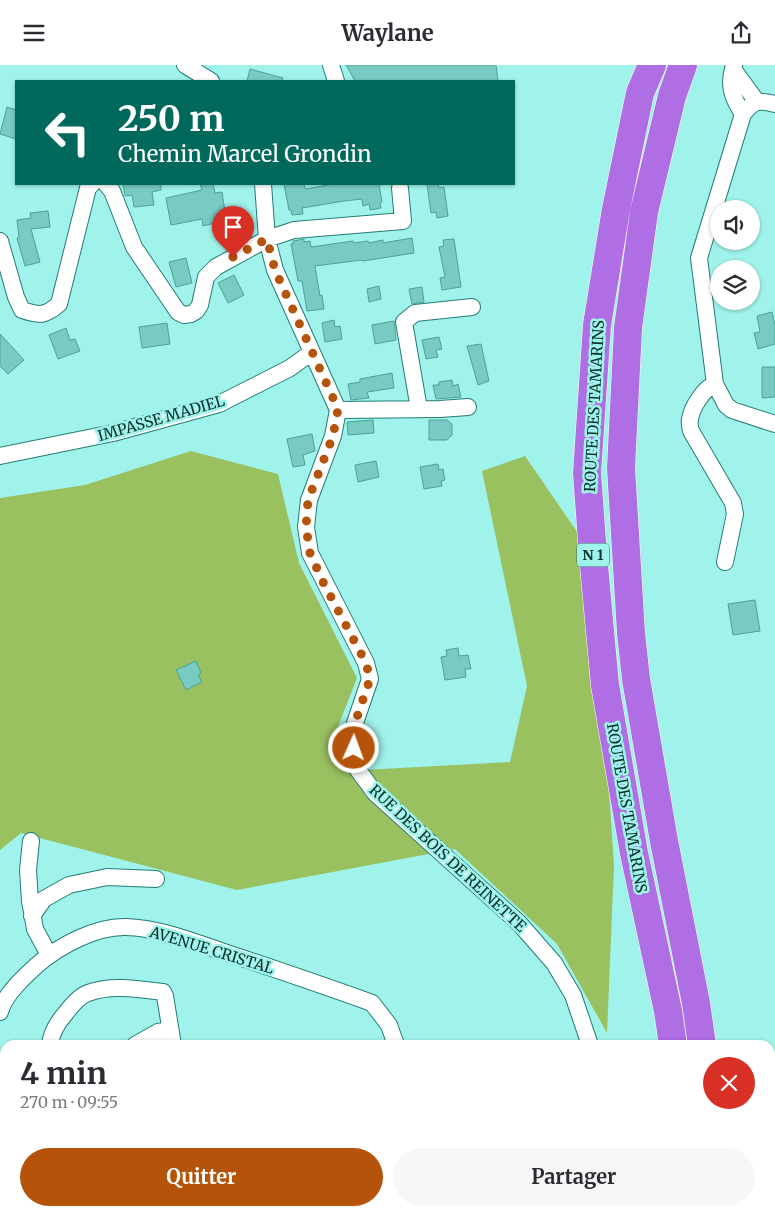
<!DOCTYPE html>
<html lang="fr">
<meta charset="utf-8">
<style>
:root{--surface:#fff;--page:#f7f7f7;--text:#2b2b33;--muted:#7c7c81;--accent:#b45309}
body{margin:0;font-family:Merriweather,serif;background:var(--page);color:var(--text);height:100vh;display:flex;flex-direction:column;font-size:19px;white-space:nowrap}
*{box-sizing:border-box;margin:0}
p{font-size:16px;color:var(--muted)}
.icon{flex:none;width:28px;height:28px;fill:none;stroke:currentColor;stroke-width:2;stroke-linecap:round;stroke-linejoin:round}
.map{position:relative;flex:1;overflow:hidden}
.side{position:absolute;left:0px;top:975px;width:775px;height:176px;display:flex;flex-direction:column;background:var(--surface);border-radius:15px 15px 0 0;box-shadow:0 1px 4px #0004}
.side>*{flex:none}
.banner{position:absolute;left:15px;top:15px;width:500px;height:105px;border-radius:0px;box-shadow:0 1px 4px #0004;background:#00695c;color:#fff;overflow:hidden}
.tools{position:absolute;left:710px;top:135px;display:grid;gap:10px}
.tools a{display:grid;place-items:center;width:50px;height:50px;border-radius:50%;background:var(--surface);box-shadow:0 1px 4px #0004;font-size:25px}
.pin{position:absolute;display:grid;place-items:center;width:42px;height:42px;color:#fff;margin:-51px -21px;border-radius:50% 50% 50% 0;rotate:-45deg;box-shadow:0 0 5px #0007}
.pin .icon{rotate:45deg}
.me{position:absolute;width:55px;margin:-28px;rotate:2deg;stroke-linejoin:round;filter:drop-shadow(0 0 4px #0008)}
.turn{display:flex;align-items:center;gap:18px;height:105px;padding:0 20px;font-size:22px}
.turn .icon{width:65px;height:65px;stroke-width:2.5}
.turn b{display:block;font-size:35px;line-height:42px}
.round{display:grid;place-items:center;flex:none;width:52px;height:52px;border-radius:26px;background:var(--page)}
.headline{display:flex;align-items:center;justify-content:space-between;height:85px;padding:0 20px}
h1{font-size:30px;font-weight:700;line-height:38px}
.primary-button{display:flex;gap:10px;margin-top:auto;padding:10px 20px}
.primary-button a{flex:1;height:58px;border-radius:30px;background:var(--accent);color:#fff;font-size:20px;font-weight:700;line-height:58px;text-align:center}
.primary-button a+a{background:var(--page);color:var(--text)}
header{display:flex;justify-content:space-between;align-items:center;height:65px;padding:0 20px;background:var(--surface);font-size:22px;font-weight:700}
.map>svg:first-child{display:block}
</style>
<header><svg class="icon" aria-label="menu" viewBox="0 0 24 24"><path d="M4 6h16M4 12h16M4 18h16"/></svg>Waylane<svg class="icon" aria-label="share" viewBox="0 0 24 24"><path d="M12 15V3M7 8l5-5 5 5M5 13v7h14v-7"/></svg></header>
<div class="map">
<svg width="775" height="1151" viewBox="0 0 775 1151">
<rect width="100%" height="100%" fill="#9ff3ea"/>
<path fill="#9ac160" d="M191,386L278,409L299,498L357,613L337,664L345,706L510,697L527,621L482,406L525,391L593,490L614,800L607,968L557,879L455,784L237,825L21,768L0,785V433L85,420Z"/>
<path fill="#78cbc3" stroke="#4da199" d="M346,0H496L498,16H355Z
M250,4L283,13L282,16H247Z
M7,42L16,45V74L0,69Z
M123,119H161V125L152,127L154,140L134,142L132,130L125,131Z
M200,119H213L215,128L222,127L225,147L214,149L215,158L203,161L202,154L171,160L166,133L202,125Z
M284,119H304L305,124L334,119H379L382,137L380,138L381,143L370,145L369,139L363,141L362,134L344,136L302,143L303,149L292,150L291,145H289Z
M427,119H438L439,123L444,122L448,151L437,153L436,147L431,148Z
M48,146L50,162L31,164L40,197L25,201L17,173L19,172L17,155L31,153L30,148Z
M412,173L414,188L363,196L362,195L315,201L320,231L322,230L324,244L307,246L302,216H298L291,179H293V176L304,174V177L310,176L311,182L353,176L354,178L368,176L369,178L383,175V178Z
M454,174L461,222L442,225L440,213L445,212L439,182L444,181L443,175Z
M186,193L192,218L176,222L169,197Z
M234,210L244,230L228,238L218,218Z
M379,221L381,234L369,237L367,224Z
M422,222L424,237L412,239L409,224Z
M772,247L775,260V279L758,284L754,268L760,267L757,251Z
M334,255L335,262L340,261L342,274L325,277L322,258Z
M394,256L396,275L375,279L372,260Z
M167,258L170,279L142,283L139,262Z
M66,263L70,275L75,274L80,286L58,294L49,270Z
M0,269L24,295L8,309L0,301Z
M439,272L442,284L436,285L438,292L426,294L422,275Z
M481,279L489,316L478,320L467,281Z
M762,302H775V332L762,333Z
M392,308L394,323L367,327L369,333L351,335L348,319L360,317V314Z
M452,315L453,321L458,319L461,332L436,334L433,320H439V317Z
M373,355L374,368L348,370L347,357Z
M429,355H447L452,359V370L447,375H429Z
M312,369L315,386L303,390L305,400L293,402L287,374Z
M376,396L379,412L358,417L355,400Z
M438,399L439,405L443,404L445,415L441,416L442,421L424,424L420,402Z
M755,535L760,566L733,570L728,539Z
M458,583L459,591L468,590L471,604H465L466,612L445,615L441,592L447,591L446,585Z
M196,596L201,608L198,610L202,617L186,625L176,605Z"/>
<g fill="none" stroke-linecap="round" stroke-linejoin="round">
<defs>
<path id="street" d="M185,0L211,16
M331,0L336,16
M734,0L733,4L757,37
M733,4C728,21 733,34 743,49
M106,119L112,126L134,182L178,247L184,250L191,249L196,246L200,240L206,212L216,202L267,174L294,165L403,156L400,123
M263,119L267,174L275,205L338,345L333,371L309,435L306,462L310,488L366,598L370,614L355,658L354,683L358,705L375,728L519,858L554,898L573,930L590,980
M0,176L16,232L22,245C40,251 45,251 59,239L88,123L92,119
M715,319L726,340L732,345L775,359
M419,344L404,257L415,248L472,242
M338,345L440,344L468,342
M0,391L113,368L219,339L290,303L312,287
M725,497L735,449L733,438L691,366C690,362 689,358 690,354C692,342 704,323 715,319L699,193L743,49C754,35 758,35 775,39
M31,776L28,805L30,836L35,864L49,890
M32,851L44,834L69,820L107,812L156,814
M0,947C4,930 25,911 37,900C59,881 96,861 126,862C159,863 191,876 221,886C272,903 322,920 372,938L389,960L396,980
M50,980C51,969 58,957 65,949C71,941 79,931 88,928C111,919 139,924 163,927L165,931L173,980
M135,980L158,967L170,965
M0,1020L5,1030
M90,1146L95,1151
M387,1146L389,1151
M0,1147L5,1151
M65,1151L69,1146"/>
<path id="secondary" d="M596,1151V1146
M657,1151V1146"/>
<path id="highway" d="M652,0L640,28L616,144L597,260L587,408L593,490L605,620L634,788L668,946L673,980
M683,0L672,31L644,147L628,263L621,403L631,568L636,614L664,776L696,938L702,980
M691,1146L692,1151
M720,1146V1151"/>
</defs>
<use href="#street" stroke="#237c75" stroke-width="18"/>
<use href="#secondary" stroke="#237c75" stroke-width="25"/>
<use href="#highway" stroke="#fff" stroke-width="29"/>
<use href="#street" stroke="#fff" stroke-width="16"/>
<use href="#secondary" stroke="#fff" stroke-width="24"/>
<use href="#highway" stroke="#af6ee4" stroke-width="28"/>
</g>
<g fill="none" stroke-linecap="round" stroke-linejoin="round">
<path stroke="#b45309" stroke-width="9" stroke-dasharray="0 16.2" d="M233,192L267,174L275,205L338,344L333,371L308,435L306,462L310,488L323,517L366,598L370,614L355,658L354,683"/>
</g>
<g text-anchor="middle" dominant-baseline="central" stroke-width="5" stroke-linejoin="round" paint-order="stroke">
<rect fill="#9ff3ea" stroke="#376a65" stroke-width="1" x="577" y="478.5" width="32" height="23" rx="4"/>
<g font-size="14" font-weight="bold" fill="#0a2f2c">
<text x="593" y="490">N 1</text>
</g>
<g font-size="15" fill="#0a2f2c" stroke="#9ff3ea">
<text transform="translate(594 341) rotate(-87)">ROUTE DES TAMARINS</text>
<text transform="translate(161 353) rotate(-16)">IMPASSE MADIEL</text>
<text transform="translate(627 743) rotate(80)">ROUTE DES TAMARINS</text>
<text transform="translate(448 793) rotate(43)">RUE DES BOIS DE REINETTE</text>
<text transform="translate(212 885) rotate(17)">AVENUE CRISTAL</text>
</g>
</g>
</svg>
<div class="tools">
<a><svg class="icon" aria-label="sound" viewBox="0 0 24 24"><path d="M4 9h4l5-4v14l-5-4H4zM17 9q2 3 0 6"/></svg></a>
<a><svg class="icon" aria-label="layers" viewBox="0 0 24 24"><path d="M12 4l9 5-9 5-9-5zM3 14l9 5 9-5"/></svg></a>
</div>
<div class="pin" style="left:233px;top:192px;background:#d93025"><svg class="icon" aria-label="arrive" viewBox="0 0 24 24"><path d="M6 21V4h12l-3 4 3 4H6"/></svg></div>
<svg class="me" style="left:354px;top:683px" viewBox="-20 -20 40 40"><circle r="17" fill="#b45309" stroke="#fff" stroke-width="3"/><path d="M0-11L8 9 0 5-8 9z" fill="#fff"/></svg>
<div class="banner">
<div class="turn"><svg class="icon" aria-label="left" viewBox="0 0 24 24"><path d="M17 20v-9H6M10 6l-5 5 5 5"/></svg><div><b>250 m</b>Chemin Marcel Grondin</div></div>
</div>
<section class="side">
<div class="headline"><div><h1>4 min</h1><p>270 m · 09:55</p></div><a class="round" style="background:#d93025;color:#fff"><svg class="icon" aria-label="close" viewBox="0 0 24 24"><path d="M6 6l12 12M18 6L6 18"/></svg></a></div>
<div class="primary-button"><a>Quitter</a><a>Partager</a></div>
</section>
</div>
